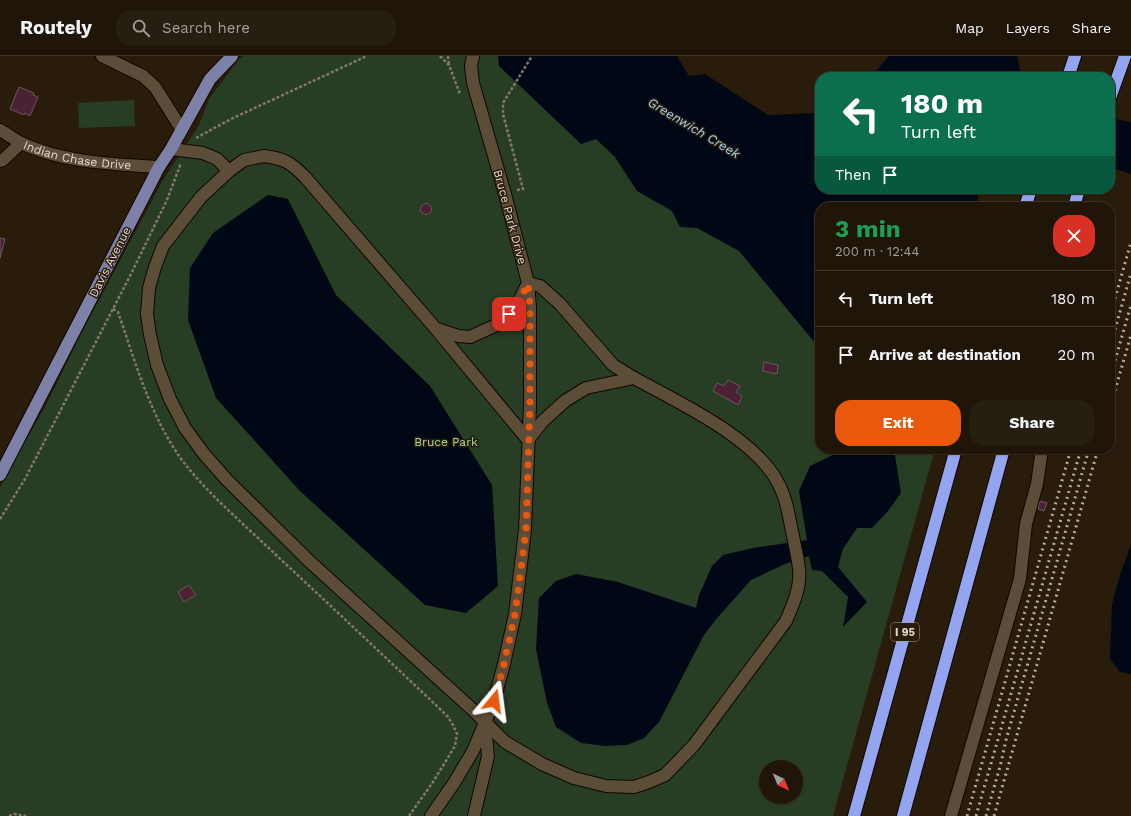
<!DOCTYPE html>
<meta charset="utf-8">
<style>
:root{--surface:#1f1508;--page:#271e12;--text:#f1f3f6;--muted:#a19f9c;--line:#3c3429;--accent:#ea580c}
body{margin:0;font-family:"Work Sans",sans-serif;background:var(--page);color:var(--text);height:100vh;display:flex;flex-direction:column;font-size:15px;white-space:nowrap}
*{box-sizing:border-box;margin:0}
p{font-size:13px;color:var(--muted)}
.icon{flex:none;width:22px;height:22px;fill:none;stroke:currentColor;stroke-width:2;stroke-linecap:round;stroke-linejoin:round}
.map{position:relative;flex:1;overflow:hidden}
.drawer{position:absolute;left:815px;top:146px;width:300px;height:252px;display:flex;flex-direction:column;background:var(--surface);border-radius:16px;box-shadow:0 1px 3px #0004,0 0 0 1px var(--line)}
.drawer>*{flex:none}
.banner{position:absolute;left:815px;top:16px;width:300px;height:122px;border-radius:16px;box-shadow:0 1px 3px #0004,0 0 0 1px var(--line);background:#0b6e4f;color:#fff;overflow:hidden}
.needle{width:26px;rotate:136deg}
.fabs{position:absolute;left:759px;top:704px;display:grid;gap:8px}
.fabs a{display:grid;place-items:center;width:44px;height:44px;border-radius:50%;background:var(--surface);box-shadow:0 1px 3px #0004,0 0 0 1px var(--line);font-size:20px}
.pin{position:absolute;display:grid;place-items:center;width:34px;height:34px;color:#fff;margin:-17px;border-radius:8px;box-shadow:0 2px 6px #0006}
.me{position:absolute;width:44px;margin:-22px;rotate:16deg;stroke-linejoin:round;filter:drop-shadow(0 0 3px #0008)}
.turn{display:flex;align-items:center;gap:14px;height:84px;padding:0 20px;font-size:18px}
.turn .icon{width:52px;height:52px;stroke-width:2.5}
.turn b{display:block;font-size:28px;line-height:34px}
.then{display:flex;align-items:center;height:38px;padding:0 20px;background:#0003;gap:8px;font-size:15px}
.round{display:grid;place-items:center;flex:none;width:42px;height:42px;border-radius:16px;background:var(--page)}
.headline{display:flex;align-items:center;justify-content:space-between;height:68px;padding:0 20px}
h1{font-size:24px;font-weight:700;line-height:30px;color:#1e9e55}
.primary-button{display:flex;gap:8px;margin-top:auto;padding:8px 20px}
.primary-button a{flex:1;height:46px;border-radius:16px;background:var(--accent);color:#fff;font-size:16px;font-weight:700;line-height:46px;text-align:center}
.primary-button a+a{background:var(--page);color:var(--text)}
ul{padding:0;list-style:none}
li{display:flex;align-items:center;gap:12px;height:56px;padding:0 20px;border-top:1px solid var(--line)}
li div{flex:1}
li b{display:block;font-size:15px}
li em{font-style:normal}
header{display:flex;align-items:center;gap:24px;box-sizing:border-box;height:56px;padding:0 20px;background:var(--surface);border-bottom:1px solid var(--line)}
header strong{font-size:19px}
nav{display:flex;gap:22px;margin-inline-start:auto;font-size:14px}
.search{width:280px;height:36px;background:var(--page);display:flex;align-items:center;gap:10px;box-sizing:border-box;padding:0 14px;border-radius:16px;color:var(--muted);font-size:15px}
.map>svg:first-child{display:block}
</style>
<header>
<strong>Routely</strong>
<div class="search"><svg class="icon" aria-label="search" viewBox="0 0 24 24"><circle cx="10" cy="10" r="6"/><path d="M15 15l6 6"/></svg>Search here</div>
<nav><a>Map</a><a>Layers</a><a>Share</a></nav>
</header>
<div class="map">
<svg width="1131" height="760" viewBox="0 0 1131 760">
<rect width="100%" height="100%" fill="#291c0a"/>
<path fill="#273d24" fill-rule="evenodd" d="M244,0H538L820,171V393H935L833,760H0V432L7,417L44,353L82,276L163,124L199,69L209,43L239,3ZM766,711H796V741H766Z
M134,44L135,70L79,72L78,47Z"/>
<path fill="#000816" d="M498,0H677L689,20L705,18L768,59L816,57L820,55V133H981L978,139V151H820V293L739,195L697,172L680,171L672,155L637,135L615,101L596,83L581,88L499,10Z
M889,0H1017L1022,21H871Z
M1110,62L1131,66V118L1110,111Z
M268,139L288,143L336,239L430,330L492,429L498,530L466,557L425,549L300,435L216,342L188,264L190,212L213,177Z
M845,393H894L901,437L888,455L872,472H857L843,493L838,511L867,546L843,571L848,541L822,515L812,514L809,500L785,508L751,524L718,561L704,579L659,666L644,682L627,689L605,690L581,687L556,671L547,647L536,593L539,542L556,525L576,518L618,526L696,552L699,539L712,510L723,499L753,492L807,484L799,435L810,410Z
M1131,489V618L1120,616L1110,603L1112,548L1121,516Z"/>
<path fill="#4b2134" stroke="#6f5660" d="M19,31L34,37L33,39L38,41L30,60L25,57L24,59L10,53Z
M420.5 153a5.5 5.5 0 1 1 11 0a5.5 5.5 0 1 1-11 0Z
M0,182L5,183L0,202Z
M764,306L778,309L777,318L763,315Z
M728,324L740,330L736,336L742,340L738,349L713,335L717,327L724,330Z
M1040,445L1047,447L1044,455L1038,453Z
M189,529L196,539L184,546L178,536Z"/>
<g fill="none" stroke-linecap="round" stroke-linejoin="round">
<defs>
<g id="minor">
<path d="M102,0L143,20L155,31L182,74"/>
<path id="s1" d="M0,74C7,78 14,83 21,87C64,107 112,108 159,111"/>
<path d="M171,93L203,97L217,103L229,115"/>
<path d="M264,100C285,103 290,106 305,121L436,273L528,384L543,365L565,345L586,332L634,322C678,346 753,381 777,425C787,442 789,462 793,480C795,491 798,502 799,513C801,531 793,549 786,565L694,689L665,719L649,726L634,731L606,730L574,722L542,708L505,686L473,654L309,505L227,424L204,398L185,372L170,343L157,309L150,279L147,258L149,232L155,211L163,190L201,141L229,115L244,104Z"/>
<path d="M0,105L3,104L21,87"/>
<path d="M437,273L458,280L470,281L501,267L517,249L528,227L540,230L560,248L613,309L634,322"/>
<path d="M431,760L454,727L473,695L494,645L504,608L515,558L525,474L530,349V252L528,227L505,138L473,27L471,10L473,0"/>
<path d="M474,760L488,700L485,670"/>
<path d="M951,760L1020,523L1026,468L1037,428L1042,393"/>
</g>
<path id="major" d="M0,419L159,111L171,93L210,23L232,0"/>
<path id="highway" d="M1068,21L1075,0
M1110,42L1125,0
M1025,151L1031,133
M1074,151L1079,133
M854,760L956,393
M903,760L1004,393"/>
</defs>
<use href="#minor" stroke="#110600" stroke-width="14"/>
<use href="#major" stroke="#110600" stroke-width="14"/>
<use href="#highway" stroke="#110600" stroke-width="14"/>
<path stroke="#84786a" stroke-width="2.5" stroke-dasharray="3 2" stroke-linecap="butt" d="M440,0L449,9L460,38
M448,0L449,9
M196,82L231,63L367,0
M517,134L523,133L503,58V47L532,0
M113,253L118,256C135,305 149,356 179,400C205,436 244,468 276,499C331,550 385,601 439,652L448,661L453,669L457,678L455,690L433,726L409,760
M0,463L25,423L131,218L167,144L181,107
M9,760L15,758L26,760"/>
<use href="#minor" stroke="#5c4d39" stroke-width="12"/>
<use href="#major" stroke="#7d81a7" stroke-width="12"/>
<use href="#highway" stroke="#93a4f1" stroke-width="12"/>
<path stroke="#b6ab9e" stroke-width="3" stroke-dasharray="2 4" stroke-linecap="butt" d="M1110,260L1131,186
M1110,291L1131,217
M1110,322L1131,249
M1110,352L1131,279
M967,760L1071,393
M976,760L1081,393
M986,760L1001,707L1006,684L1089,393
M994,760L1098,393"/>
</g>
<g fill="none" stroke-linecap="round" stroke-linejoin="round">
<path stroke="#ea580c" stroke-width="7" stroke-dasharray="0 12.6" d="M494,645L504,608L515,558L526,474L530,349V252L528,228L517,249L509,258"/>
</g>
<g text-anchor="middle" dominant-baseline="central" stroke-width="3" stroke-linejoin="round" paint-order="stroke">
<rect fill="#291c0a" stroke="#aa9f92" stroke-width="1" x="891" y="567" width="28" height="18" rx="3"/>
<g font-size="11" font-weight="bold" fill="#e1d7cc">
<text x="905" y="576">I 95</text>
</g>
<g font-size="12" fill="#e1d7cc" stroke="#291c0a">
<text stroke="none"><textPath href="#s1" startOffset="83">Indian Chase Drive</textPath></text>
<text transform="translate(510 161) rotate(75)">Bruce Park Drive</text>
<text transform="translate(110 206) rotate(-63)">Davis Avenue</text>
</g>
<g font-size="12" fill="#a2d69b" stroke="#291c0a">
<text x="446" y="386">Bruce Park</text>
</g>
<g font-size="13" font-style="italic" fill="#9ed1fb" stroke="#291c0a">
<text transform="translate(694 72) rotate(31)">Greenwich Creek</text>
</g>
</g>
</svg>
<div class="fabs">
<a><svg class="needle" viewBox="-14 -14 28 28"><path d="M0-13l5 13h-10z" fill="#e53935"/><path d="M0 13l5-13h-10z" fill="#a19f9c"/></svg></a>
</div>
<div class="pin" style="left:509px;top:258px;background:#d93025"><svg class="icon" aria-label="arrive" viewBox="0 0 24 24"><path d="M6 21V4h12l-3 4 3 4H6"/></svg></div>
<svg class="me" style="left:494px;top:645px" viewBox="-20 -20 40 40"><path d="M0-17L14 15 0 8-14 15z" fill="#ea580c" stroke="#fff" stroke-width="4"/></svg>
<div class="banner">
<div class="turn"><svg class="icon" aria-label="left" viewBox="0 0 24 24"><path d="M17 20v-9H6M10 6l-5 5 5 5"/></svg><div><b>180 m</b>Turn left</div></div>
<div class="then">Then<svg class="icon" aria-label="arrive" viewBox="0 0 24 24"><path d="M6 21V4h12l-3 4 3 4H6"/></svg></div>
</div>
<section class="drawer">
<div class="headline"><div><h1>3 min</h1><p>200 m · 12:44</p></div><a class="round" style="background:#d93025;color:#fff"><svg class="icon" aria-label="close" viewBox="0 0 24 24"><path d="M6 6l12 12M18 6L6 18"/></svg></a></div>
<ul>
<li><svg class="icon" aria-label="left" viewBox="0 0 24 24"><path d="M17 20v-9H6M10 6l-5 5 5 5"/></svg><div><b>Turn left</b></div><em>180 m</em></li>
<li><svg class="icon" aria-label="arrive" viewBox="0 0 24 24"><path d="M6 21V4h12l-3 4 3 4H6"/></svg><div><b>Arrive at destination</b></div><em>20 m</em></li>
</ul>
<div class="primary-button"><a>Exit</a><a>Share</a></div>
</section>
</div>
